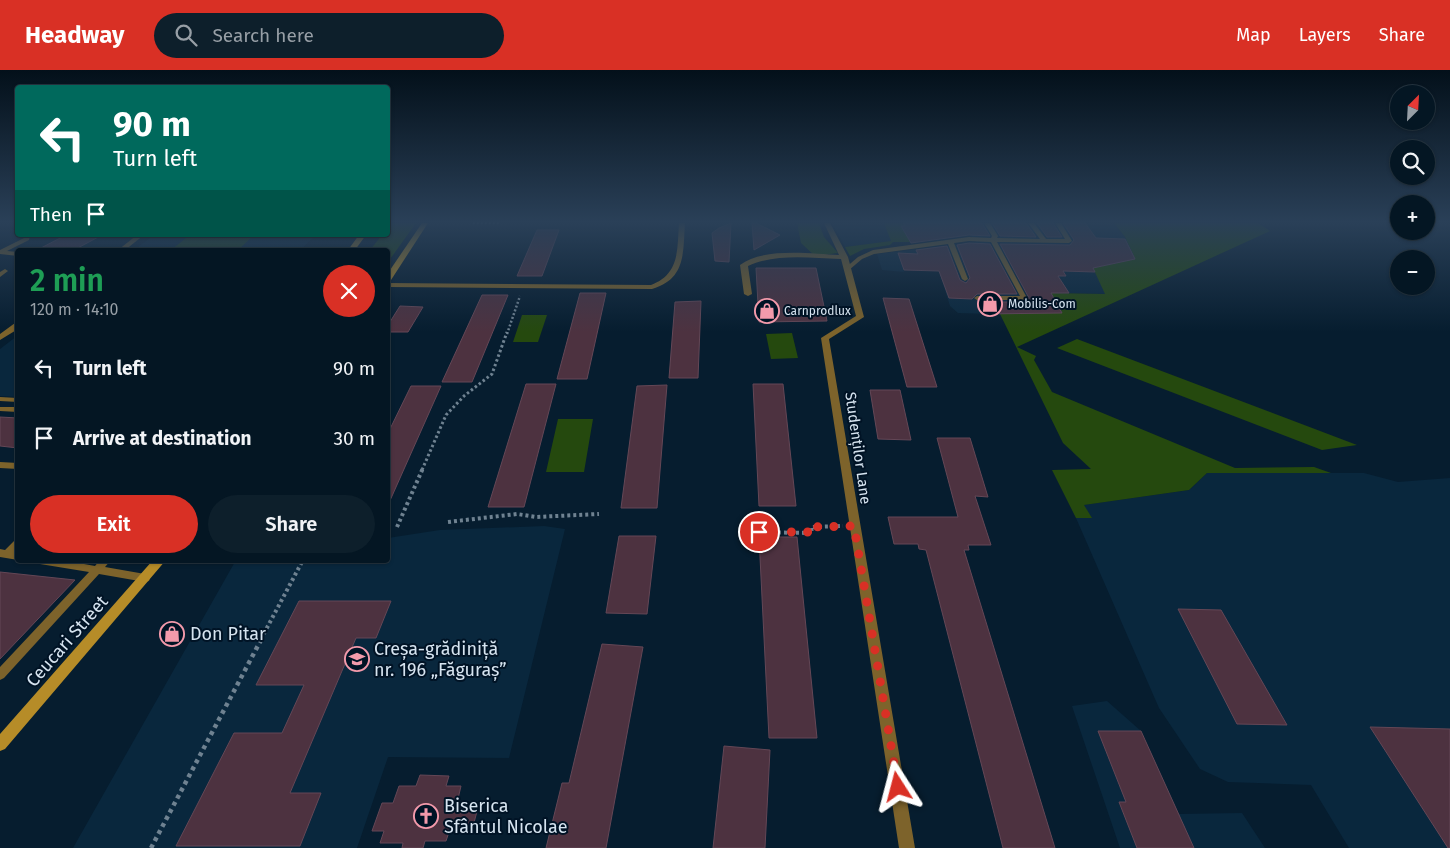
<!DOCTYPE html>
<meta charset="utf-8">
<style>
:root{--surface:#041623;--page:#0d1f2b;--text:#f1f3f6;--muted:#979fa6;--line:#253541;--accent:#d93025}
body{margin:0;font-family:"Fira Sans",sans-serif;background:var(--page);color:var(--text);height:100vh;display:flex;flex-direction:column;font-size:19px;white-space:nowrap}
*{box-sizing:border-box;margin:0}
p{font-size:16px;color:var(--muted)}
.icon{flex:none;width:28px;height:28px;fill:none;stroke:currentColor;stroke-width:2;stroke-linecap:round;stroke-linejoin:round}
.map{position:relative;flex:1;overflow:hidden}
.drawer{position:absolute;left:15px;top:178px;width:375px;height:315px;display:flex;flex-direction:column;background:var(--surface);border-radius:5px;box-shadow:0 1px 4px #0004,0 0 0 1px var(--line)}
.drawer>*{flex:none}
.banner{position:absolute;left:15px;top:15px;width:375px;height:152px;border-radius:5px;box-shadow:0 1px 4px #0004,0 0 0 1px var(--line);background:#00695c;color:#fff;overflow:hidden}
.needle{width:32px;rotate:24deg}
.buttons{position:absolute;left:1390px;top:15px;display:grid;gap:10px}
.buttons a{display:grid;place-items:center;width:45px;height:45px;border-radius:50%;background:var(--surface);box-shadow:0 1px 4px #0004,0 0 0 1px var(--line);font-size:25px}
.pin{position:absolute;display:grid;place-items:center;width:42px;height:42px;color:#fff;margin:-21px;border:2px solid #fff;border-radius:50%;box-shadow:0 1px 5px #0007}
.me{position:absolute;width:55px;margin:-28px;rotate:351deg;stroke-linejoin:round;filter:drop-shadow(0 0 4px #0008)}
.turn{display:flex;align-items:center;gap:18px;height:105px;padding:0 15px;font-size:22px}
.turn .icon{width:65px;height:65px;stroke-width:2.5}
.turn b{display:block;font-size:35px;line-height:42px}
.then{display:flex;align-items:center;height:48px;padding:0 15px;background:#0003;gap:10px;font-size:19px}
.round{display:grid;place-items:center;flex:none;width:52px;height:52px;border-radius:26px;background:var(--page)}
.overview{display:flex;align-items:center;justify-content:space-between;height:85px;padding:0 15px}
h1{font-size:30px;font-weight:600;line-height:38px;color:#1e9e55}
.action{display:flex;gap:10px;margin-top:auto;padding:10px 15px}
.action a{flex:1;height:58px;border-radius:30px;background:var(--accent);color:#fff;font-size:20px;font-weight:600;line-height:58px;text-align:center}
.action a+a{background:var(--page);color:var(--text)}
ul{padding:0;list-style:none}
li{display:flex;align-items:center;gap:15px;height:70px;padding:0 15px}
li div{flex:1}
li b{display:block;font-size:19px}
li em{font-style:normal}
header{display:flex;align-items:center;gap:30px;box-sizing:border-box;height:70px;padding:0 25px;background:var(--accent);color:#fff}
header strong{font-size:24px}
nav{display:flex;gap:28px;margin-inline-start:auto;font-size:18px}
.search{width:350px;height:45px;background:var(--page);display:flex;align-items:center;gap:12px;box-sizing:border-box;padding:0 18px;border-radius:28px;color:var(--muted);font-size:19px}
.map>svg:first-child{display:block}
</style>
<header>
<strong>Headway</strong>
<div class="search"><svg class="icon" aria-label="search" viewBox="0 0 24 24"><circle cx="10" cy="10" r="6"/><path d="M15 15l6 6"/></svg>Search here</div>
<nav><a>Map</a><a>Layers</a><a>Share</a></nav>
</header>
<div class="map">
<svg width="1450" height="778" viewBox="0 0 1450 778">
<rect width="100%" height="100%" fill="#061d2f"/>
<path fill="#09273d" d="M832,153H884L892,171L845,177Z
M943,153H1113L1125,167L1134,186L1126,191L1106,224L1051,223L1062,242H1029L1030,245L958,243L950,236L939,201H929L928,198H903L904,202L882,200L877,184L976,172L965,158Z
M154,165H313L314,167L300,180H134Z
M17,266V327L0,326V279Z
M1207,403H1364L1398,412L1450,408V778H1349L1311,715L1228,712L1200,699L1159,638L1076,448L1091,447L1083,435L1189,420Z
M544,456L565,459L509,688L388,687L357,778H73L236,490H388V468L440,460Z
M1107,631L1141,661L1179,744L1242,743L1265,778H1120L1072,636Z"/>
<path fill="#25490e" d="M391,153H416L388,192V180H370L382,165H388V158Z
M797,153H819L824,167L838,183L815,186L801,173Z
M884,153H943L914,172H893L890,175L864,179L850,186L845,177L891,171Z
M1114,153H1258L1270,161L1017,277L1036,286L1034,290L1052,322L1235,398L1314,397L1331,403H1207L1189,420L1084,435L1092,448H1076L1052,400L1091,399L1063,373L1000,244L1062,242L1051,223L1105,224L1093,198L1126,191L1134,186L1125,167Z
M190,165H254L238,180H171Z
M522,245H547L538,272H513Z
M792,263L798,288L771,289L766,264Z
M1077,269L1357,375L1322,380L1057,278Z
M558,349H593L584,402H546Z"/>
<path fill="#4d3240" stroke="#644756" d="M731,153L729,192L715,191L712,163L719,158Z
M752,153H756L780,165L754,180Z
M903,153H982L990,166L969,165L911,173L901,156H905Z
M992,153H1026L1036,167L1000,166Z
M1037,153H1053L1062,167H1047Z
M1063,153H1085L1096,168L1125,169L1135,189L1093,198L1095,202L1063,201L1066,206H1058L1069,223H1051L1062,243L982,244L978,232H1024L1029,228L1000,174L1070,175L1074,170Z
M537,160H559L542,206H517Z
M66,165H102L74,180H37Z
M969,173L990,174L1017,224H977L972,229L949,228L939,201L904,200L898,183L918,184L916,180L947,176L960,210L966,213L970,208L957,175Z
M756,198H816L827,251L759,252Z
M580,223H606L587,309H557Z
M482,225H508L472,312H442Z
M883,228L909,229L937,317H907Z
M701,231L698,308H669L675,232Z
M400,236L423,237L408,262H388V255Z
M526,314H556L524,437H488Z
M753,314H783L796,436H759Z
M667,315L657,438H621L637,316Z
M411,316H441L388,435V363Z
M870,320H900L911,370L878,369Z
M0,347L18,348V378L0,376Z
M937,368H970L988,427L975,426L991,475H968L969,480H964L1055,778H1003L926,480L919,479L918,474H894L888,447H958Z
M619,466H656L647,544L606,543Z
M759,467H797L817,668H769Z
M0,502L75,510L0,589Z
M299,531H391L376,568H356L290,723H321L300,776H176L234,663H282L304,615H256Z
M1178,539L1221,540L1287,655L1237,654Z
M602,574L643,577L606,778H546L562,713H569Z
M1370,657L1450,659V778H1448Z
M1098,661H1141L1194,778H1137L1119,732H1126Z
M724,676L770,680L765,778H713Z
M420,705L449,706L446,716H461L457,733L479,734L472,760L450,759L446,771H425L423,778H402L403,773H380L384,761H372L382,733H393L399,716H416Z"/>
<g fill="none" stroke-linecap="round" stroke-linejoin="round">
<path stroke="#6f8291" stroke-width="2.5" stroke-dasharray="2 2" stroke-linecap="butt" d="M473,153H501
M507,264L520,226"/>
<path stroke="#6f8291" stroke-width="3" stroke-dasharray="2.5 2.5" stroke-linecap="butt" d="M422,400L446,345L464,326L492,304L507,262"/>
<path stroke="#6f8291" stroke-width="4" stroke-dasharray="3 3" stroke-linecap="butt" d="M448,452L517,444L536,447L599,444
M397,457L423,398
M742,462L812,463L811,457L843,456
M261,569L303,490"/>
<path stroke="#6f8291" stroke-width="4.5" stroke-dasharray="4 4" stroke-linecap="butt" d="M151,778L262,568"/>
<path fill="#7d632b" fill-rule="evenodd" d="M679,153H685C683,183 686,209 652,219L388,217V213L651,215C680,204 677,180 679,153Z
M984,153H990L998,166L997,168L1040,169L1028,153H1034L1046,169H1065L1055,153H1061L1072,171L1069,173L997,172L1027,228L1024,230H977L974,228L977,226H1020L991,172L969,171L954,173L968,209L965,211L962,209L948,174L874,184L862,189L849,200L844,199L858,187L873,180L969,167L991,168L992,166Z
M24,165H30L29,170L7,181L18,182V186L0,184V180L24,168Z
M5,199L8,201L0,207V202Z
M0,327L18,328V332L0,331Z
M0,337H18V342L0,341Z
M0,392L18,393V399L0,398Z
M15,470H18V480L15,482H18V490L0,487V479L5,480Z
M35,490H62L95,496L100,490H111L105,497L145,504L149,505L150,508L149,511L145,512L99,504L4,608L0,610V597L89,502L40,494L36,493Z"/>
<path fill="#7d632b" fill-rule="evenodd" d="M824,153H830L848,187L864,247L829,269L915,778H899L821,268L856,246L841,189C810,188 777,183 748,196L752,224L748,226L744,224L740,195C763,177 812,184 839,185Z
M137,165H144L125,180H118Z
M15,253H18V259L0,270V264Z"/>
<path fill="#b68c28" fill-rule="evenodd" d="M422,153H428L391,210H388V203Z
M359,165H366L355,180H348Z
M153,490H166L5,679L0,681V664Z"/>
</g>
<linearGradient id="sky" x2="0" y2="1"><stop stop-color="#03101a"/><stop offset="0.58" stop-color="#2a4058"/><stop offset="1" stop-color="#2a4058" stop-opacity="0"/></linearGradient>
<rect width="1450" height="262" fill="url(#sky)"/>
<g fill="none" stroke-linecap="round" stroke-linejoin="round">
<path stroke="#d93025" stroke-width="9" stroke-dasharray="0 16.2" d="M759,462H812L811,457L854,456L898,717"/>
</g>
<defs>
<symbol id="shop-ring" viewBox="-11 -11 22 22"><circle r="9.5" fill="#001325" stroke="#f39aab" stroke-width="1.5"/><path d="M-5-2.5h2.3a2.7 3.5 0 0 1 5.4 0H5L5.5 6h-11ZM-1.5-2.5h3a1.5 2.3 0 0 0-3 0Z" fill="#f39aab"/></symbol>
<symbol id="school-ring" viewBox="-11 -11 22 22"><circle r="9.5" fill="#001325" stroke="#f39aab" stroke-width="1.5"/><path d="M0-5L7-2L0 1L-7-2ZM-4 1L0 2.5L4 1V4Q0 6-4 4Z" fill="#f39aab"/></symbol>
<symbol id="church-ring" viewBox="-11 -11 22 22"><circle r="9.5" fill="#001325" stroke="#f39aab" stroke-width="1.5"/><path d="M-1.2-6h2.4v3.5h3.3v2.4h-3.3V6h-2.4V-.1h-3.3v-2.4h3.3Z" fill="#f39aab"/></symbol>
</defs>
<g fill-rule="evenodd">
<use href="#shop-ring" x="976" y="220" width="28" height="28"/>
<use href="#shop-ring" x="753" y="227" width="28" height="28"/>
<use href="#shop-ring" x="158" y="550" width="28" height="28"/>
<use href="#school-ring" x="343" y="575" width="28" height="28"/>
<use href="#church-ring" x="412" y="732" width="28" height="28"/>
</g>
<g text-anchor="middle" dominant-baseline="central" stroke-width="4" stroke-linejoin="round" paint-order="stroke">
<g font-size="12" fill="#d6e4f0" stroke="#001325" text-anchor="start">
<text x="1008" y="234">Mobilis-Com</text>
<text x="784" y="241">Carnprodlux</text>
</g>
<g font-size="15" fill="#d6e4f0" stroke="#001325">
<text transform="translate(858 378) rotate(82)">Studenților Lane</text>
</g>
<g font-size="18" fill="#d6e4f0" stroke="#001325" text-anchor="start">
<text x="190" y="564">Don Pitar</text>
<text x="374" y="579">Creșa-grădiniță<tspan x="374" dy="21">nr. 196 „Făguraș”</tspan></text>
<text x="444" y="736">Biserica<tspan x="444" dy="21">Sfântul Nicolae</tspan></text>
</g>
<g font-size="18" fill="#d6e4f0" stroke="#001325">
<text transform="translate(67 571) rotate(-49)">Ceucari Street</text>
</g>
</g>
</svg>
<div class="buttons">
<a><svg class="needle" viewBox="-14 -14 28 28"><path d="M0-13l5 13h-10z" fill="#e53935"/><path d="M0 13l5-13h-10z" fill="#979fa6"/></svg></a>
<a><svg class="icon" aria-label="search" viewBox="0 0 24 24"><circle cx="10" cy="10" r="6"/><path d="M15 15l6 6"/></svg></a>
<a>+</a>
<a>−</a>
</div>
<div class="pin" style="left:759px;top:462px;background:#d93025"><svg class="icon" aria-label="arrive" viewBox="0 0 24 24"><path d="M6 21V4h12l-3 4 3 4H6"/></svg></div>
<svg class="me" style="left:898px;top:717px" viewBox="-20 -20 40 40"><path d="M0-17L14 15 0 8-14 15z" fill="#d93025" stroke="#fff" stroke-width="4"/></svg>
<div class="banner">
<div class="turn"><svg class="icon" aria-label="left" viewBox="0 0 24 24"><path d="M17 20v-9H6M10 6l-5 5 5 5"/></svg><div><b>90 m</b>Turn left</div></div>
<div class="then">Then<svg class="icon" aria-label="arrive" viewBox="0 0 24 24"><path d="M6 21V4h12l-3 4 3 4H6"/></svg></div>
</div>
<section class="drawer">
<div class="overview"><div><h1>2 min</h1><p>120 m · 14:10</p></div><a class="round" style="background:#d93025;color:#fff"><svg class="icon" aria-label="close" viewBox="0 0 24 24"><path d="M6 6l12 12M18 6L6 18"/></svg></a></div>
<ul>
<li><svg class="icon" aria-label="left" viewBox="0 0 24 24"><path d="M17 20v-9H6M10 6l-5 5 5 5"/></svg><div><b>Turn left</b></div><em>90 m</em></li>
<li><svg class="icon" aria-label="arrive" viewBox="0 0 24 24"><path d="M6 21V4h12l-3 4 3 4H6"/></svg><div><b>Arrive at destination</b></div><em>30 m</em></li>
</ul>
<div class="action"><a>Exit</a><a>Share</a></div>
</section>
</div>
